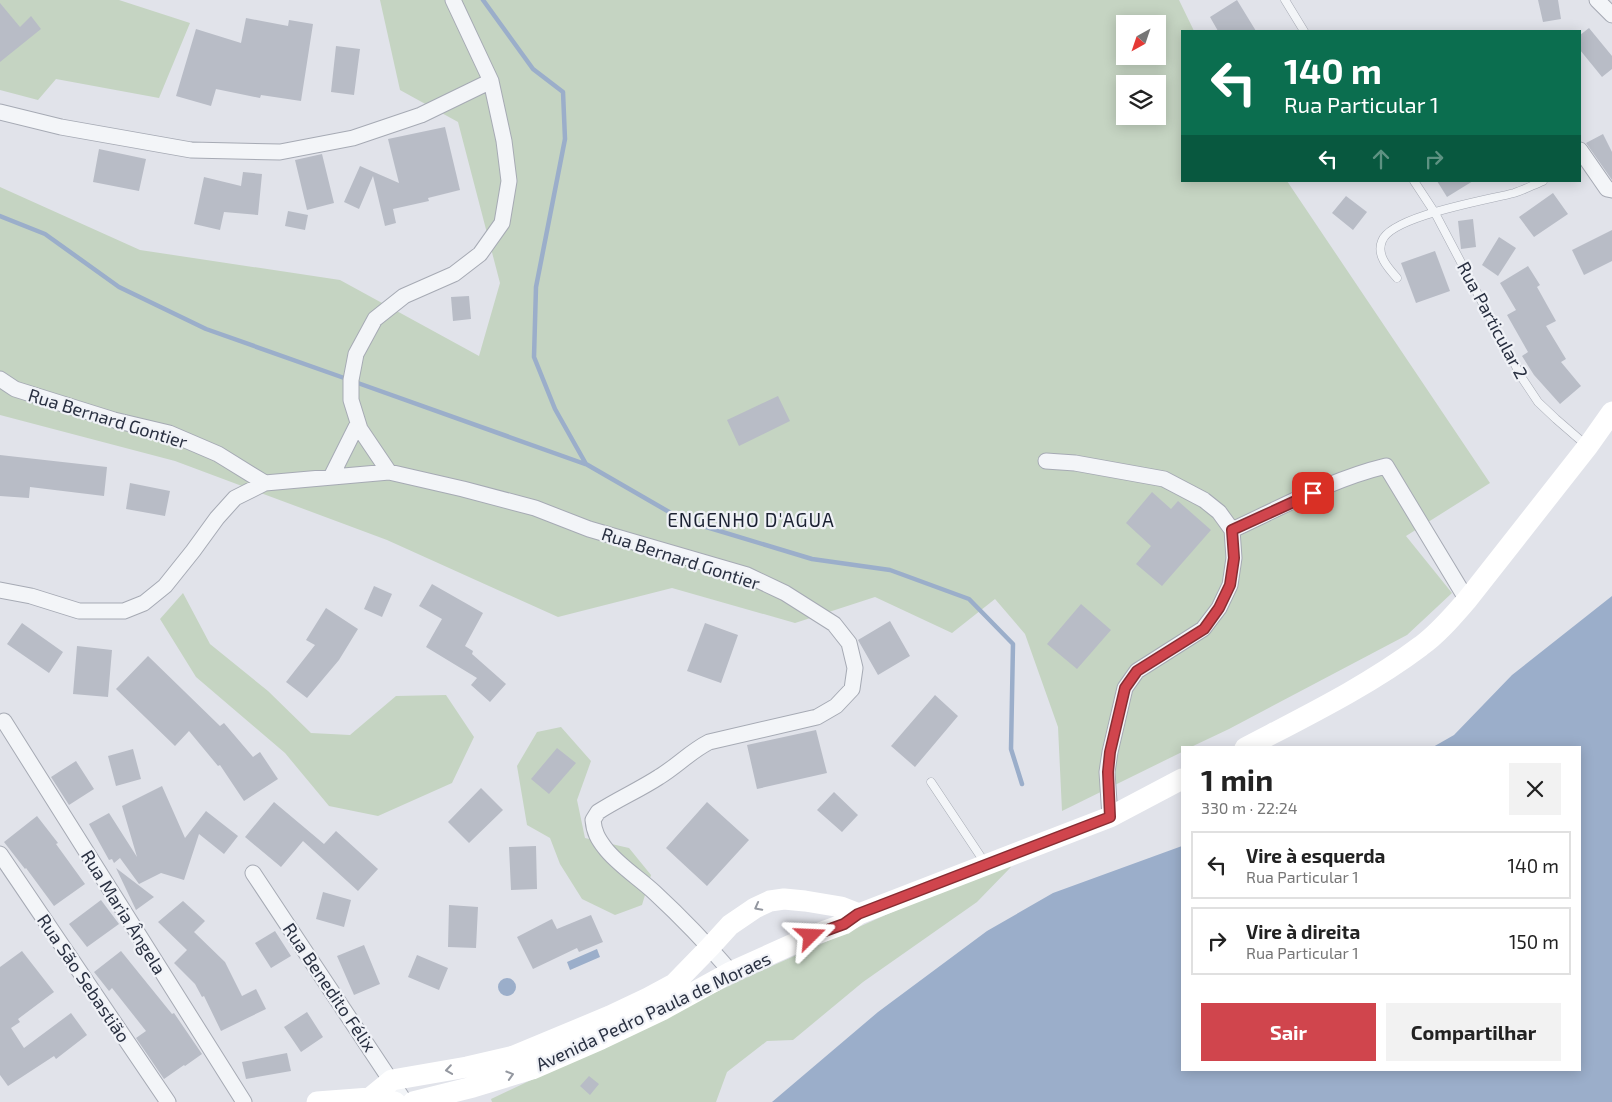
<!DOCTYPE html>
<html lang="pt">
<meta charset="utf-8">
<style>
:root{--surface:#fff;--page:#f2f2f2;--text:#222;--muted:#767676;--line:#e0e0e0;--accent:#d0454d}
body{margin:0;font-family:"Exo 2",sans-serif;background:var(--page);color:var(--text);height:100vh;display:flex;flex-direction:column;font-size:19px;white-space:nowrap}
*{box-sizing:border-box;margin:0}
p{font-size:16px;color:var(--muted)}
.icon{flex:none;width:28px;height:28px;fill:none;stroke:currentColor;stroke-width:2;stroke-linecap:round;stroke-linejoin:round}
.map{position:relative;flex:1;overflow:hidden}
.details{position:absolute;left:1181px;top:746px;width:400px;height:325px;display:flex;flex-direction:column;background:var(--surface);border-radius:0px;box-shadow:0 2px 12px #0003}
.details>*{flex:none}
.guide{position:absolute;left:1181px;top:30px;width:400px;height:152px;border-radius:0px;box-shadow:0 2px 12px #0003;background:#0b6e4f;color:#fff;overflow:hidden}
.needle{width:32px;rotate:220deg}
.fabs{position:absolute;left:1116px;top:15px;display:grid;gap:10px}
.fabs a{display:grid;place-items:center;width:50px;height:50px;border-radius:0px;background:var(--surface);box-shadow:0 2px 12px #0003;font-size:25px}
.pin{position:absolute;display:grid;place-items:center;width:42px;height:42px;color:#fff;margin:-21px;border-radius:10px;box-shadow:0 2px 8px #0006}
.me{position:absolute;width:55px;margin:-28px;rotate:69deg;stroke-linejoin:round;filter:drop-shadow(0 0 4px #0008)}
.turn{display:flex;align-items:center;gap:18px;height:105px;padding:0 20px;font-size:22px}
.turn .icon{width:65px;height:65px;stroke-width:2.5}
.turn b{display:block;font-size:35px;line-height:42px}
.lanes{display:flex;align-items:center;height:48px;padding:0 20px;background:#0003;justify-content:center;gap:25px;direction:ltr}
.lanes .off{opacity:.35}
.round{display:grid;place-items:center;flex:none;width:52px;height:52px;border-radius:0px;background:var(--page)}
.headline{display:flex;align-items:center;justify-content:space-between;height:85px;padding:0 20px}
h1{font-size:30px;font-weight:700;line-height:38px}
.action{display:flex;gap:10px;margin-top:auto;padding:10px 20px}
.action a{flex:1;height:58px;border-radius:0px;background:var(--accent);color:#fff;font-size:20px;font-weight:700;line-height:58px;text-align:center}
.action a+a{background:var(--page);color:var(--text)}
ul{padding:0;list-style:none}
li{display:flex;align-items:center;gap:15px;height:68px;margin:0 10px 8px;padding:0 10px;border:2px solid var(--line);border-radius:0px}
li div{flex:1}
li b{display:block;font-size:19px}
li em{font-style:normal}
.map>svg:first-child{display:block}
</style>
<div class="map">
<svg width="1612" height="1102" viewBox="0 0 1612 1102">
<rect width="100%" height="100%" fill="#e1e3ea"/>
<path fill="#c5d4c2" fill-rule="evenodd" d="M0,0H119L190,23L159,98L56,79L38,100L0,90Z
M380,0H1179L1194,31H1182V181H1287L1490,483L1406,536L1452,593L1407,635L1229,729L1191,747L1182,748V752L1062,811L1058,727L1025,634L995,599L952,633L875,597L795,623L672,588L558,617L387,540L175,461L0,415V187L140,250L340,280L479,356L500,283L458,122L400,90ZM1125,24H1158V56H1125ZM1125,84H1158V116H1125Z
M183,593L210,644L268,691L311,733L350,735L396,696L446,695L474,737L452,783L378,816L329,806L285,753L196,677L160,619Z
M561,727L591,761L577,800L585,838L629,848L651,875L642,905L615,915L582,899L560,864L550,838L527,825L517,766L537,732Z
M1008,860L1011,867L977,902L863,982L793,1040L767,1041L727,1072L716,1102H492L491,1099L750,976Z"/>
<path fill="#9baeca" d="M1612,596V1102H772L878,1012L987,931L1053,893L1182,846V1070H1580V748L1433,747L1454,735L1512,675Z
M597,949L600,957L570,970L567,962Z
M498 987a9 9 0 1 1 18 0a9 9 0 1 1-18 0Z"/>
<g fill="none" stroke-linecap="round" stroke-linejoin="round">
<path stroke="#9baeca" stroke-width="4.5" d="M483,0L533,69L563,92L565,139L536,287L534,357L555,409L586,464L683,520L812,559L890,570L969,599L1013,644L1011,749L1022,784
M0,216L45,234L119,287L206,329L347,379
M355,382L585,464"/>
</g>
<path fill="#b8bcc6" d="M1237,0L1256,31H1218L1210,17Z
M1538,0H1558L1561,19L1543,22Z
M0,3L20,27L31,16L41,29L0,62Z
M246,18L288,26L289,20L313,24L301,101L261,95L260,98L216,89L211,106L176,96L196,29L241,43Z
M1589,28L1612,56V69L1602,77L1580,50V35Z
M336,46L360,49L354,95L331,92Z
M445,127L460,190L428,198L429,201L393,209L396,223L385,226L373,176L359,209L344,202L360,166L399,183L388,139Z
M1603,134L1612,152V180L1586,143Z
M99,149L146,159L139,191L93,182Z
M322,154L334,203L307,210L295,160Z
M243,172L262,174L258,215L224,212L220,230L194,224L204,177L241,186Z
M1437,181H1473L1447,197Z
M1553,193L1568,214L1534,237L1519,217Z
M1346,196L1367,212L1353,230L1332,213Z
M288,211L308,215L305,230L285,226Z
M1473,219L1476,247L1461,249L1458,221Z
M1612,230V261L1584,275L1572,250Z
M1499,237L1516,248L1498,276L1482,265Z
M1435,251L1450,291L1416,303L1401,263Z
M1528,266L1540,285L1537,287L1556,321L1546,326L1566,359L1561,362L1581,386L1560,404L1534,375L1522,356L1528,352L1507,315L1516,310L1500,283Z
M469,296L471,319L453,321L451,297Z
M778,396L790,421L739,446L727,420Z
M0,455L107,467L104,496L30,487L29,498L0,496Z
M130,483L170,491L165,516L126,509Z
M1152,492L1171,509L1178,501L1211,530L1162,586L1136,564L1151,546L1126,523Z
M432,584L483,613L465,646L473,651L472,654L506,684L490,702L471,685L477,678L426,647L442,619L419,606Z
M374,586L392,594L382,617L364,609Z
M1081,604L1111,630L1077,669L1047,644Z
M326,608L358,629L339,660L307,698L286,682L315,645L306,640Z
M890,621L910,656L878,675L858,640Z
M22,623L63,652L49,673L7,644Z
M705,623L738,635L721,683L687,671Z
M77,646L112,650L108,697L73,694Z
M148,656L220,726L224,723L253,757L260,752L278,779L244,801L220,765L218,766L189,731L175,746L116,689Z
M935,695L958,716L915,767L891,746Z
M816,730L827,773L757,789L747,745Z
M557,748L576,763L549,794L531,779Z
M133,749L141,779L116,786L108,756Z
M76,761L94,789L69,805L51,777Z
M162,786L185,838L206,811L238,836L224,854L199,834L184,880L161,873L139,884L120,858L114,863L112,859L109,860L89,824L109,813L137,857L122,806Z
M481,788L503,810L469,843L448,822Z
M834,792L858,815L842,832L817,810Z
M274,802L324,844L336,831L378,869L358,891L303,841L281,867L245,837Z
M707,802L749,840L707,886L666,848Z
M37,816L58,843L56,844L85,884L54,906L26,868L25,869L4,842Z
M536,846L537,889L511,890L509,847Z
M116,868L154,897L136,910Z
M323,892L351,900L344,927L316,919Z
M101,900L119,924L87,947L69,924Z
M183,901L205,921L194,932L225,962L242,996L256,989L266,1009L221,1031L204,996L202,997L195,984L174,963L187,950L158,922Z
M449,905L478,907L476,948L448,947Z
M591,915L603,942L579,952L577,948L533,969L517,937L552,919L557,929Z
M275,931L291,956L271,968L255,943Z
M364,945L380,984L354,995L337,956Z
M22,951L54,992L18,1019L20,1022L11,1028L24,1048L71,1013L87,1035L56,1059L54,1056L8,1086L0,1075V967Z
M121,951L172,1014L174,1013L202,1054L185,1066L184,1065L164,1079L136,1038L146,1031L112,988L109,991L94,972Z
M417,955L448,968L439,990L408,977Z
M307,1012L323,1037L301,1052L284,1027Z
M287,1053L291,1071L246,1079L242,1062Z
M589,1076L599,1084L590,1095L580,1086Z"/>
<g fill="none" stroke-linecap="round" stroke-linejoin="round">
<defs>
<path id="service" d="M1285,0L1304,31
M1414,181L1435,213L1522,378L1538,402L1556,419L1586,445
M1397,278C1388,268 1376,255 1382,241C1391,216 1488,200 1514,193C1524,190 1533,185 1543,181
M931,782L985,863"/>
<path id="minor" d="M1597,0L1612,15
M0,112L61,127L191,150L280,152L353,138L421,115L491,81
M1580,150L1607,189L1612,190
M0,379L15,389L114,420L169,433L218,454L265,483L389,472L463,489L535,508L589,529L747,575L785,593L834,624L849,643L855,668L852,689L836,706L817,717L709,742C691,751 677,766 659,777C639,790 618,799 598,812L593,820C594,832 598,839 605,848C617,864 639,878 654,892C681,917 707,944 731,972
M1046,461L1075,463L1164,479L1204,500L1219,512L1232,530
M389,472L360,429L351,400V380L356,354L375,319L404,296L454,274L480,254L502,223L509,181L504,141L491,81L453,0
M331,477L358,423
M1232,530C1282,507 1332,479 1386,466L1467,600
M0,590L31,596L79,611H124L144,603L165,586L193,551L217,518L235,498L265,483
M4,721L244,1102
M1110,817L1107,772L1110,752L1125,688L1137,671L1203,629L1219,608L1230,585L1234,558L1232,530
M0,854L168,1102
M253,873L405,1102"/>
</defs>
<use href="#service" stroke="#a6aab4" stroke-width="9"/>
<use href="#minor" stroke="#a6aab4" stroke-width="17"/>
<use href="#service" stroke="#f3f5f8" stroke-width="8"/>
<use href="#minor" stroke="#f3f5f8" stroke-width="15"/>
<path stroke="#fff" stroke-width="21" d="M1245,748C1304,717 1368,686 1421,646C1438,634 1453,616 1467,600L1588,446L1612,412
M370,1098L392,1080L467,1067L514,1056L610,1016L648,998L674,984L710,947L730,925L755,908L770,901L784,899L805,901L841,907L859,914
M317,1102L370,1098L395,1102
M413,1102L473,1087L532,1069L601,1039L662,1010L731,972L811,936L844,924L859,914L1110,817L1182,779"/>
</g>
<defs><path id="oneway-chevron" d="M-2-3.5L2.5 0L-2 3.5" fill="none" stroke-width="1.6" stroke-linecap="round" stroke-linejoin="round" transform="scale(1.25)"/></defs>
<g stroke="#9498a0">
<use href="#oneway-chevron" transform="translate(758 907) rotate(152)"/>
<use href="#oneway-chevron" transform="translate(449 1070) rotate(172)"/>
<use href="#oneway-chevron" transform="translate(510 1075) rotate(-17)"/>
</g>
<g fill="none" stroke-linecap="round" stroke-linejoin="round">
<defs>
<path id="route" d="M811,936L844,924L858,914L1110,817L1108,772L1110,752L1125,688L1137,671L1204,629L1219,608L1230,585L1234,558L1232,530L1313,493"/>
</defs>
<use href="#route" stroke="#872d32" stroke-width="12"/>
<use href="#route" stroke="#d0454d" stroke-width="9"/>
</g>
<g text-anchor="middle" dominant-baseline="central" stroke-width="4.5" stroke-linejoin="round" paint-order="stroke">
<g font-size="18" fill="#293041" stroke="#f0f2f7">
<text transform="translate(1493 320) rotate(62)">Rua Particular 2</text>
<text transform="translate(108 418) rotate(17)">Rua Bernard Gontier</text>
<text transform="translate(681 558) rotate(18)">Rua Bernard Gontier</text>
<text transform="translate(124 912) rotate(58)">Rua Maria Ângela</text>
<text transform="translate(84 978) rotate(56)">Rua São Sebastião</text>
<text transform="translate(330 987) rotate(56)">Rua Benedito Félix</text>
<text transform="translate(653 1011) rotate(-25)">Avenida Pedro Paula de Moraes</text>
</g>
<g font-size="19" letter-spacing="1" fill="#1b2132" stroke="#f0f2f7">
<text x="751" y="519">ENGENHO D'AGUA</text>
</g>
</g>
</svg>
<div class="fabs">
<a><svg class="needle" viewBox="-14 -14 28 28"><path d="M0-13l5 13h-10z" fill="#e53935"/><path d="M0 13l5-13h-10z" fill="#767676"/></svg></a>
<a><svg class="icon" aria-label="layers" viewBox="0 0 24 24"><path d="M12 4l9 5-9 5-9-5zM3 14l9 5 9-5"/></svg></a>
</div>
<div class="pin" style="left:1313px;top:493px;background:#d93025"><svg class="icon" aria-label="arrive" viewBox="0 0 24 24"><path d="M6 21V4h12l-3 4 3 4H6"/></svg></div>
<svg class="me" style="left:811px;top:936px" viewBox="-20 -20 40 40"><path d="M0-17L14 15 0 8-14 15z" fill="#d0454d" stroke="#fff" stroke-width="4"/></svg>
<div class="guide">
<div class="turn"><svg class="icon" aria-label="left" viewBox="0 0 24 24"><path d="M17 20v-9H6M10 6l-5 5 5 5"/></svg><div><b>140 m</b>Rua Particular 1</div></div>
<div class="lanes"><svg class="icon" aria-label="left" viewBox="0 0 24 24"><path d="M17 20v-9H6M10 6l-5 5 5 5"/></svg><svg class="icon off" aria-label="ahead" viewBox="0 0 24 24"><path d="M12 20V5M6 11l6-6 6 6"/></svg><svg class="icon off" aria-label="right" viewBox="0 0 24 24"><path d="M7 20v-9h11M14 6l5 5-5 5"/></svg></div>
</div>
<section class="details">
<div class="headline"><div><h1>1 min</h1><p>330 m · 22:24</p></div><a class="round"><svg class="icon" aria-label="close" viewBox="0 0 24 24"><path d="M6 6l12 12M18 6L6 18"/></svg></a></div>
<ul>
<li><svg class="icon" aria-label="left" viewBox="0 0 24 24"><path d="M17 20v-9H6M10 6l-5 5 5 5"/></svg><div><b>Vire à esquerda</b><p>Rua Particular 1</p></div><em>140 m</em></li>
<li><svg class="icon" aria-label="right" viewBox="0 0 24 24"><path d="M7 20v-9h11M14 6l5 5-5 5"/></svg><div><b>Vire à direita</b><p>Rua Particular 1</p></div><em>150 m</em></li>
</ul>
<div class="action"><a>Sair</a><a>Compartilhar</a></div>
</section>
</div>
